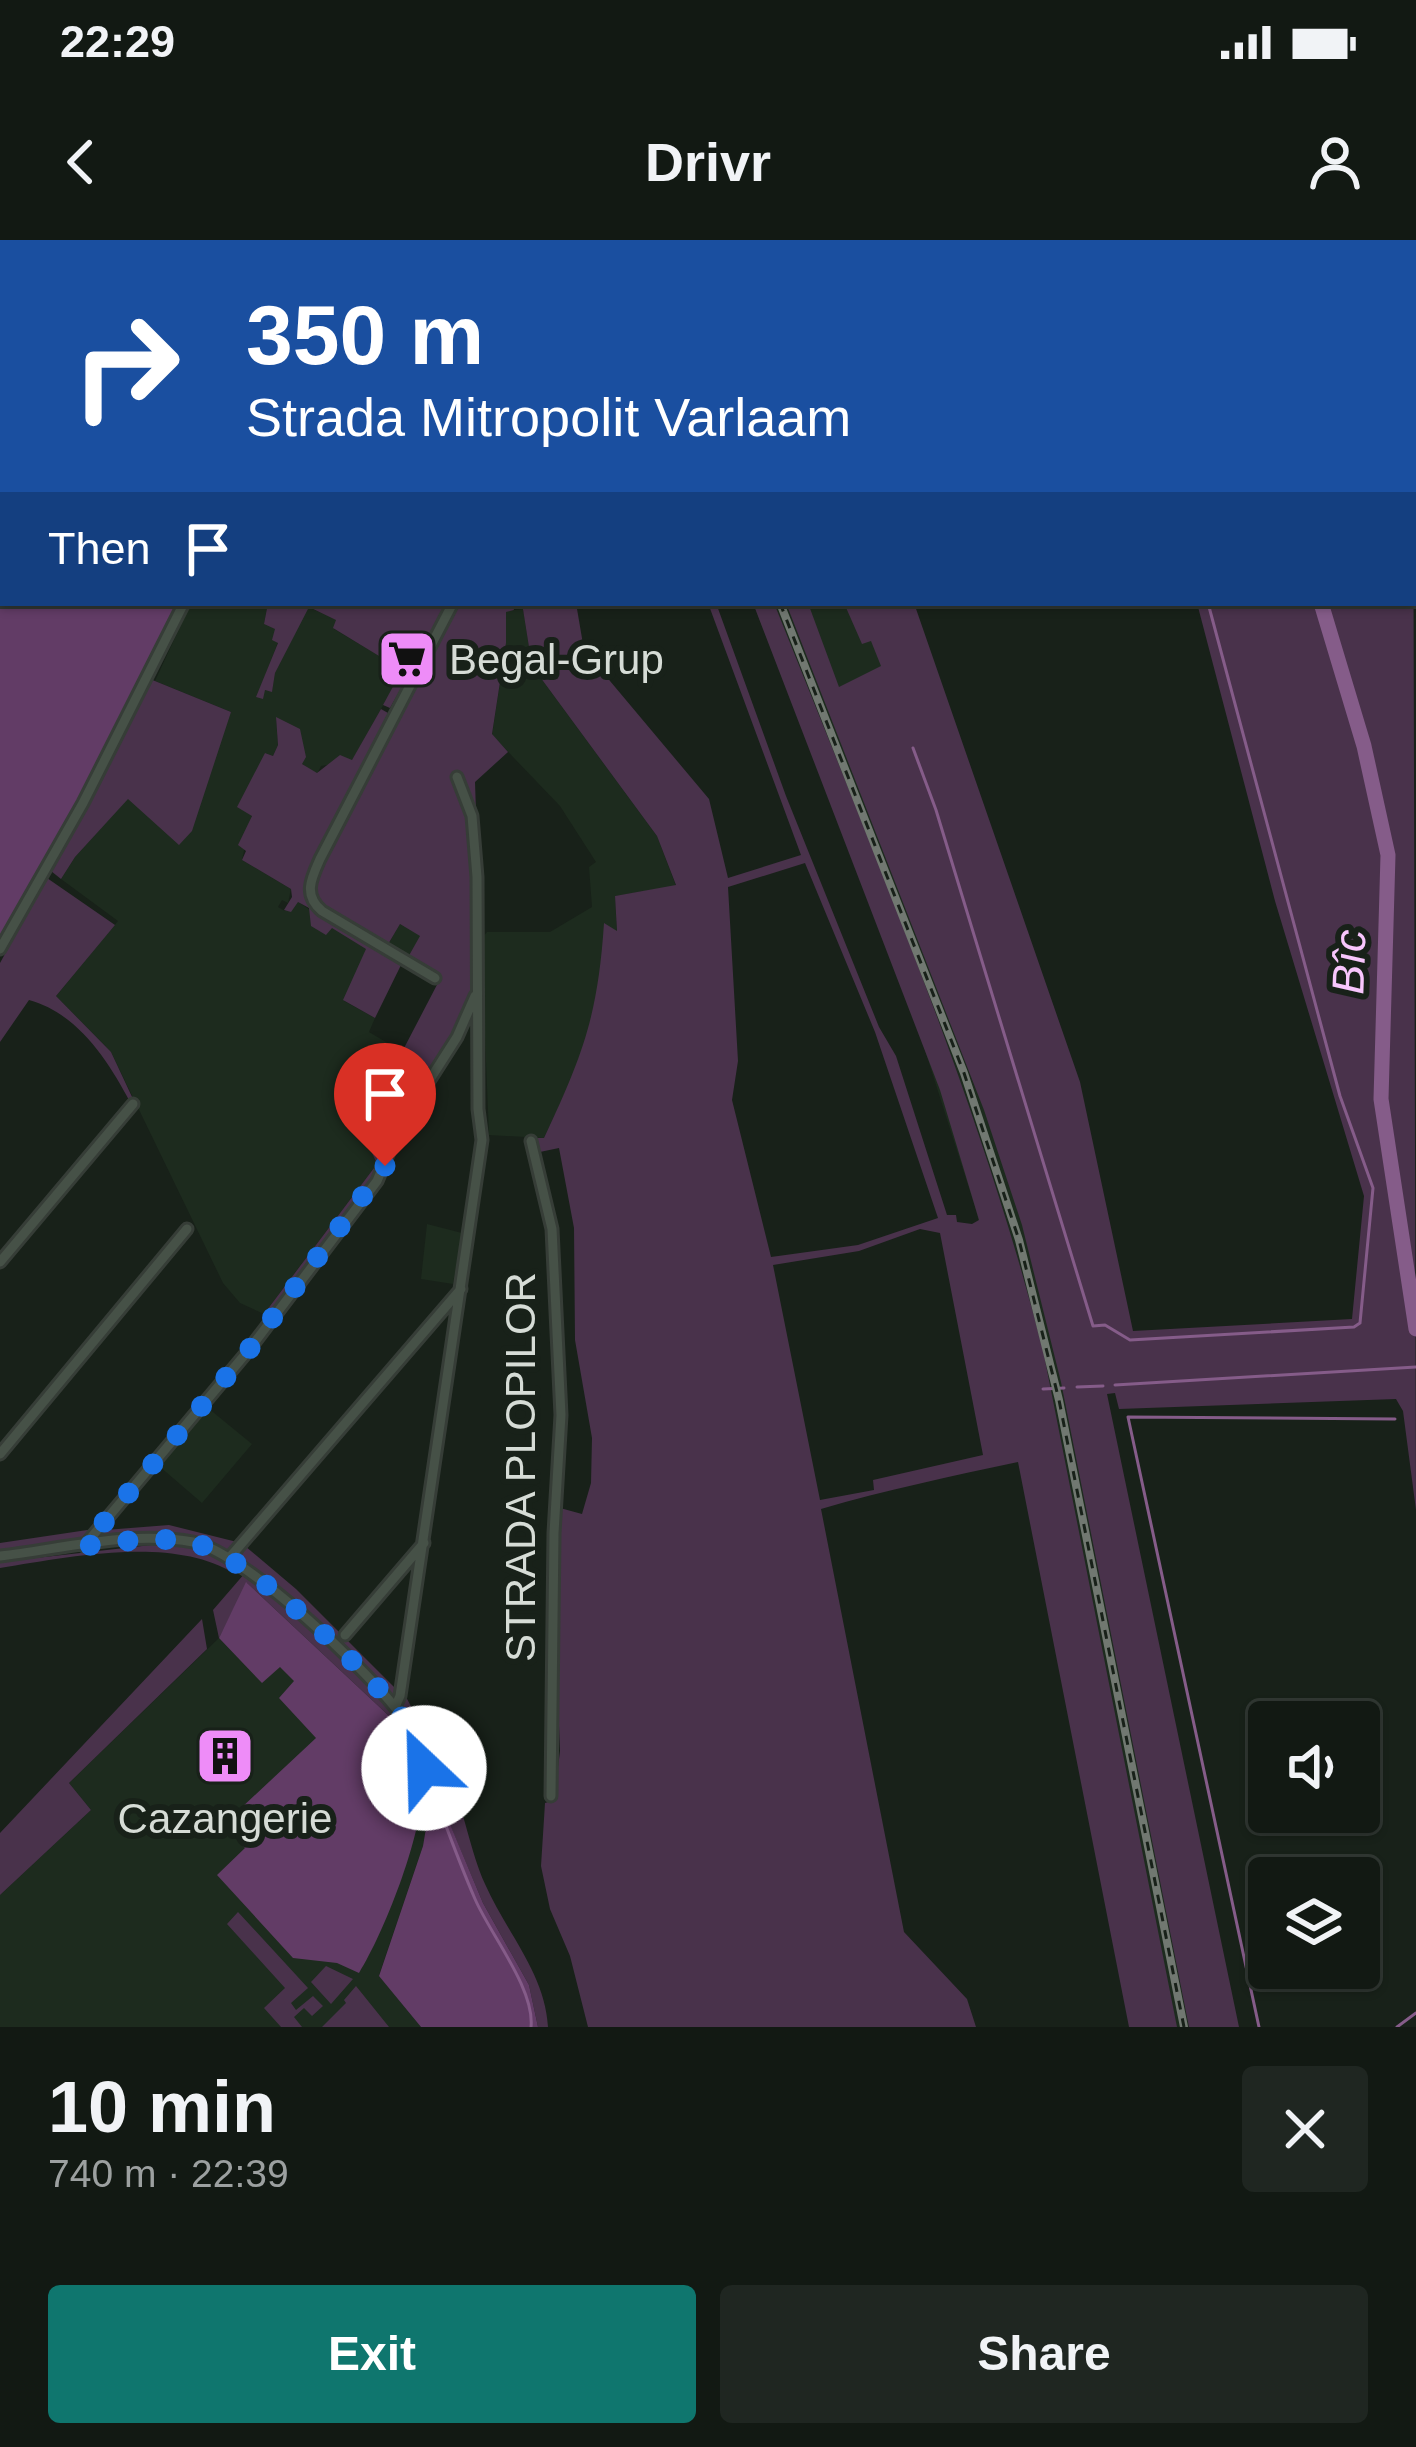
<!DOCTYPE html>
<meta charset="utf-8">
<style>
:root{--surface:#121913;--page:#1f2621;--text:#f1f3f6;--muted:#9ca0a0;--line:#313833;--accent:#0f766e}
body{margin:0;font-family:Arial,sans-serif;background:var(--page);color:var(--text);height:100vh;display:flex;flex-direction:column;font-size:45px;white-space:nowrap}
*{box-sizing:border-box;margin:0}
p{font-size:39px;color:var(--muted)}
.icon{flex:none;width:66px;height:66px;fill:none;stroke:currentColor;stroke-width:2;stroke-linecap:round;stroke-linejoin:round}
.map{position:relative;height:1787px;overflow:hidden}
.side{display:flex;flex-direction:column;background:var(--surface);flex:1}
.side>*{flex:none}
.banner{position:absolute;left:0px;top:0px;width:1416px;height:366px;box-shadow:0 3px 9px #0004,0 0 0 3px var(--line);background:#1a4fa0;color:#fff;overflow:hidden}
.tools{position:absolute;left:1248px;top:1461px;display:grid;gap:24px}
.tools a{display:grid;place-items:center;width:132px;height:132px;border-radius:12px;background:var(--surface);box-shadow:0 3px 9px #0004,0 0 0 3px var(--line);font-size:60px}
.pin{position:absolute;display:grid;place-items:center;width:102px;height:102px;color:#fff;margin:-123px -51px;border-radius:50% 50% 50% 0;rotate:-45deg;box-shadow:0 0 12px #0007}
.pin .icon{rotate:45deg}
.me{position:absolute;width:132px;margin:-66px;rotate:336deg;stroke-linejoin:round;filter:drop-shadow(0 0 9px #0008)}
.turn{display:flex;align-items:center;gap:42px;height:252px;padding:0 48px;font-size:54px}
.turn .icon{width:156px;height:156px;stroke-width:2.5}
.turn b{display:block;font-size:84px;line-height:102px}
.then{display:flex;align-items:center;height:114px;padding:0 48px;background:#0003;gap:24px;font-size:45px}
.round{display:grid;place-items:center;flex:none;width:126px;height:126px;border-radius:12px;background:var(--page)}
.headline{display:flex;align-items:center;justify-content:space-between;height:204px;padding:0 48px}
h1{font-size:72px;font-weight:700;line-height:90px}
.primary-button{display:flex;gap:24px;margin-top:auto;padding:24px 48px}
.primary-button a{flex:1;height:138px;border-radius:12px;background:var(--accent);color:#fff;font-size:48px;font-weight:700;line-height:138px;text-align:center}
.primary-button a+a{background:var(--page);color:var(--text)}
.status{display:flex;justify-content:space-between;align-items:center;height:84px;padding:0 60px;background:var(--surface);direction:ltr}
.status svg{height:33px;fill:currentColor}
header{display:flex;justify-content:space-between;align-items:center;height:156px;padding:0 48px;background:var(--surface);font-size:54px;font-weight:700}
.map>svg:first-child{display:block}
</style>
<div class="status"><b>22:29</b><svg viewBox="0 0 49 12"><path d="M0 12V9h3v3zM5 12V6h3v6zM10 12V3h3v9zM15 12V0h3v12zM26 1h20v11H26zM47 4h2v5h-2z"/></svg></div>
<header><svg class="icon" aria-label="back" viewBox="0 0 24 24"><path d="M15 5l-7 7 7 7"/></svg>Drivr<svg class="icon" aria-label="person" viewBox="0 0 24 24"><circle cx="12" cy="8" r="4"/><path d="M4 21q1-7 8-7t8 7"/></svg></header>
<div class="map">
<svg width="1416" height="1787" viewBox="0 0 1416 1787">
<rect width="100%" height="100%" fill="#182119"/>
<path fill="#1d2b1e" d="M191,363H268L264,384L276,389L278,402L257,457L264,450L272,451L275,433L308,367L337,380L334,389L403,430L352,521L321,526L317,534L302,524L276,478L278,505L273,516L265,513L242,620L291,649L288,663L282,660L278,667L285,671L297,661L367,709L344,761L375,778L369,792L433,830L393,891L355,872L377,924L264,1074L240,1063L223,1043L111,812L56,756L118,681L61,639L75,617L128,558L231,472L155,441Z
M753,363H875L1078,1140L1206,1787H1149L1009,1095L975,967L915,779Z
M523,369L532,426L657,596L676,646L615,656L617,694L600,743L593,780L580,821L544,898L489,895L481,699L487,692H550L592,667L589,627L596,622L560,566L492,495L506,403V371Z
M400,684L421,696L407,719L387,706Z
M427,984L462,993L453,1044L421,1039Z
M208,1168L252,1204L202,1263L159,1226Z
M219,1398L262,1442L280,1426L416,1550L432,1552L423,1606L379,1735L421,1787H0V1655L91,1570L69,1543Z"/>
<path fill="#49324b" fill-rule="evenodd" d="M1079,0H1275L1276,3H1081Z
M1413,165L1416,1270L1403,1171L1396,1159L1119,1169L1115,1153L1107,1154L1239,1787H1189L1061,1142L1022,985L984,870L786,363H808L839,447L881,426L871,401L862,404L844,363H914L1080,842L1133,1091L1352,1079L1364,956L1275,661L1197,363H1413Z
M268,363H449L390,468L383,465L402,430L333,388L336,380L309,367L275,433L272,452L265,450L263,459L256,457L278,403L272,400L275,389L264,384Z
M458,363H512L514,370L506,372V403L492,494L508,512L475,542L476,572L470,578C472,624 484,715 472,756C465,783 448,807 433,830L402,812L440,739L435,732L407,719L420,696L400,684L387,706L323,668L315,660L313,643Z
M522,363H576L584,410L709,559L728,638L801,615L708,363H716L786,556L879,787L896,816L947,975H956L957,982L972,984L979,980L940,850L753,363H774C872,609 977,853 1043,1110L1177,1787H1129L1018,1222C952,1236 886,1250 821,1269L904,1692L967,1759L976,1787H588L570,1716L550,1669L541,1626L545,1563L554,1560L560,1511L556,1411L560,1268L582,1274L591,1243L592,1198L575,1100L574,988L559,908L535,913L534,898H544C583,815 598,775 604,683L617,691L615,656L676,645L657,596L532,426ZM805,623L875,792L938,978L858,1005L771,1017L732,860L738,821L728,647ZM920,989L940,993L983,1215L873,1240L874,1250L820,1260L773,1025L859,1011Z
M150,439L231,472L192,591L179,605L128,559L75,617L61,639L51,631Z
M381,469L388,473L307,637L304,650L310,666L401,725L375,778L343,760L366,709L332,688L326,695L311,686L309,668L298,662L291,672L284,670L292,657L291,649L242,620L246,611L238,605L252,576L237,567L265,513L273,516L278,505L276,477L300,489L306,517L302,524L317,533L340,515L352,520Z
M47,638L115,685L56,756L111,812L133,859L130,862C108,820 77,773 29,760L0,802V723Z
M353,870L393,891L376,939L270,1077L264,1074L377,924Z
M169,1285L237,1302L229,1310L170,1294L97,1298L105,1290Z
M94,1289L83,1301L0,1313V1303Z
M169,1303L204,1309L239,1329L235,1334C173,1295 70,1317 0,1328V1322Z
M245,1306L296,1349L396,1449L393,1460L290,1359L237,1314Z
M245,1333L292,1372L396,1473L416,1515L425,1551L416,1550L415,1534L388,1475L247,1343L219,1398L213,1370Z
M202,1379L207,1409L69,1543L91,1570L0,1655V1593Z
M406,1457C421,1484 435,1512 449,1539C465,1571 470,1611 485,1644C506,1692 545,1733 548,1787H538L529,1745L483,1663L437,1554L432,1552L427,1517L402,1469Z
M238,1672L308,1748L291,1763L296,1770L313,1756L323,1766L312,1776L304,1768L294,1777L302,1787H281L264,1768L285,1748L227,1684Z
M326,1726L353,1739L331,1764L311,1742Z
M356,1746L389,1787H322L346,1763L344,1760Z"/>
<path fill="#623c66" d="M3,35V251L0,40Z
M0,258L3,363H178L76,562L0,697Z
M246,1342L388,1475L408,1506L416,1550L422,1551C421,1598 384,1693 359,1733L337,1723L293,1718L217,1635L245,1608L224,1584L316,1498L279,1458L294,1441L280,1427L262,1443L219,1398Z
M432,1552L437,1553L483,1663L529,1745L538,1787H421L379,1736L423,1606Z"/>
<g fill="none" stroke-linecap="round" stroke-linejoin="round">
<path stroke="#855c89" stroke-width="3" d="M1093,0L1095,3
M1413,55L1416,53
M913,508L936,570L1093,1086L1105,1085L1130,1100L1354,1087L1360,1083L1373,948L1340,856L1208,363
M1115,1145L1416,1127
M1077,1147L1103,1146
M1043,1149L1064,1148
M437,1562C449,1594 461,1627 475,1659C490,1694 535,1749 531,1787
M1259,1787L1128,1177L1395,1179
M1397,1787L1416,1773"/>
<path stroke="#855c89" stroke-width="15" d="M1194,0L1196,3
M1321,363L1364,506L1388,615L1381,859L1416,1089"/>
<defs>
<path id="street" d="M519,0L520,3
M368,3L370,0
M0,709L83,563L184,363
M435,738L322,671C303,655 311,639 320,619L453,363
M531,901L552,989L561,1175L554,1293L551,1556
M0,1022L133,864
M0,1214L187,989
M84,1306L248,1111L377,941L399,888L457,797L475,756
M0,1316C61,1309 132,1290 193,1302C244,1313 364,1427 397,1470C411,1488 417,1508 424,1529
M230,1317L461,1049
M345,1395L424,1303
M395,1467L400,1456L482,900L478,869L477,637L472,576L457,537"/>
</defs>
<use href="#street" stroke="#363d37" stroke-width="15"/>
<use href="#street" stroke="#465147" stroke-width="9"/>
<defs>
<path id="rail" d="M638,0L639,3
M780,363L964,833L1019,1000L1059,1160L1184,1787"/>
</defs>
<use href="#rail" stroke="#717871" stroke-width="8"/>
<use href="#rail" stroke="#182119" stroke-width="3" stroke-dasharray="9" stroke-linecap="butt"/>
</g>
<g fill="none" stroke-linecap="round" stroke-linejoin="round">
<path stroke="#1a73e8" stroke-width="21" stroke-dasharray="0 37.8" d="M385,926L248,1111L84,1306C120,1302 158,1295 194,1303C245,1314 364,1427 397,1470C411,1488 417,1508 424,1528"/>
</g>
<defs>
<symbol id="supermarket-square" viewBox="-11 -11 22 22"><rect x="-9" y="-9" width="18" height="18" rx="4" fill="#ee8cf8" stroke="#182119"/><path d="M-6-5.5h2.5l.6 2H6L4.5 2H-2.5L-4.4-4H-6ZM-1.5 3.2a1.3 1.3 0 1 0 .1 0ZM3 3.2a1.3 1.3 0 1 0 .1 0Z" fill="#111"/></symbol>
<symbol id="building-square" viewBox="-11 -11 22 22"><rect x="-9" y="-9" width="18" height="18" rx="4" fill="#ee8cf8" stroke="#182119"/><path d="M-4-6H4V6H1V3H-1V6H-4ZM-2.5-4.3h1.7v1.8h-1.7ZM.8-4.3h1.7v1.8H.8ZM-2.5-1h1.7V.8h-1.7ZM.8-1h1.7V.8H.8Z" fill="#111"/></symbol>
</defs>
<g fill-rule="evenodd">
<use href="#supermarket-square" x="374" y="386" width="66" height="66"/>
<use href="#building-square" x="192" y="1483" width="66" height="66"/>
</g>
<g text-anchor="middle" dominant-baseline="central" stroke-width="12" stroke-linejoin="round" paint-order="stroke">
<g font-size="42" fill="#d6dcd6" stroke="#182119" text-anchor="start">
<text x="449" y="419">Begal-Grup</text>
<text x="225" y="1578" text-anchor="middle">Cazangerie</text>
</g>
<g font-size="42" fill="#d6dcd6" stroke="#182119">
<text transform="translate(520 1227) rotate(-90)">STRADA PLOPILOR</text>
</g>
<g font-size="45" font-style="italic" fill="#f8c6fd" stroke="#182119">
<text transform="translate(1349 722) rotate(-88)">Bîc</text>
</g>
</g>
</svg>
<div class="tools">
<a><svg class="icon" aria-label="sound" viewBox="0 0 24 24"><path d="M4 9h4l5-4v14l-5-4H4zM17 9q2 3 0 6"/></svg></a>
<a><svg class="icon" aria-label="layers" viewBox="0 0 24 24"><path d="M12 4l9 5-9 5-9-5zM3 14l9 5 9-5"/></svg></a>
</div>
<div class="pin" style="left:385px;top:926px;background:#d93025"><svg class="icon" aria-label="arrive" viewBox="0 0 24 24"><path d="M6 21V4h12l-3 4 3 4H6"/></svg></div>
<svg class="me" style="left:424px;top:1528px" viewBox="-20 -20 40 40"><circle r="19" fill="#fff"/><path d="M0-13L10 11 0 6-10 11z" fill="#1a73e8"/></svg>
<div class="banner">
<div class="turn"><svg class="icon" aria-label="right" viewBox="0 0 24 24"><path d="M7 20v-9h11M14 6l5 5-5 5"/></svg><div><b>350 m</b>Strada Mitropolit Varlaam</div></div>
<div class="then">Then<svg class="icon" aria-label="arrive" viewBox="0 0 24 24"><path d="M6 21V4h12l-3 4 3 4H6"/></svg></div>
</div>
</div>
<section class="side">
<div class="headline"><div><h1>10 min</h1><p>740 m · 22:39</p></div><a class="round"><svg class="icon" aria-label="close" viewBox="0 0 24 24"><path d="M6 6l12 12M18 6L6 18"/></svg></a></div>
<div class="primary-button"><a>Exit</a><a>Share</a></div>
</section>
